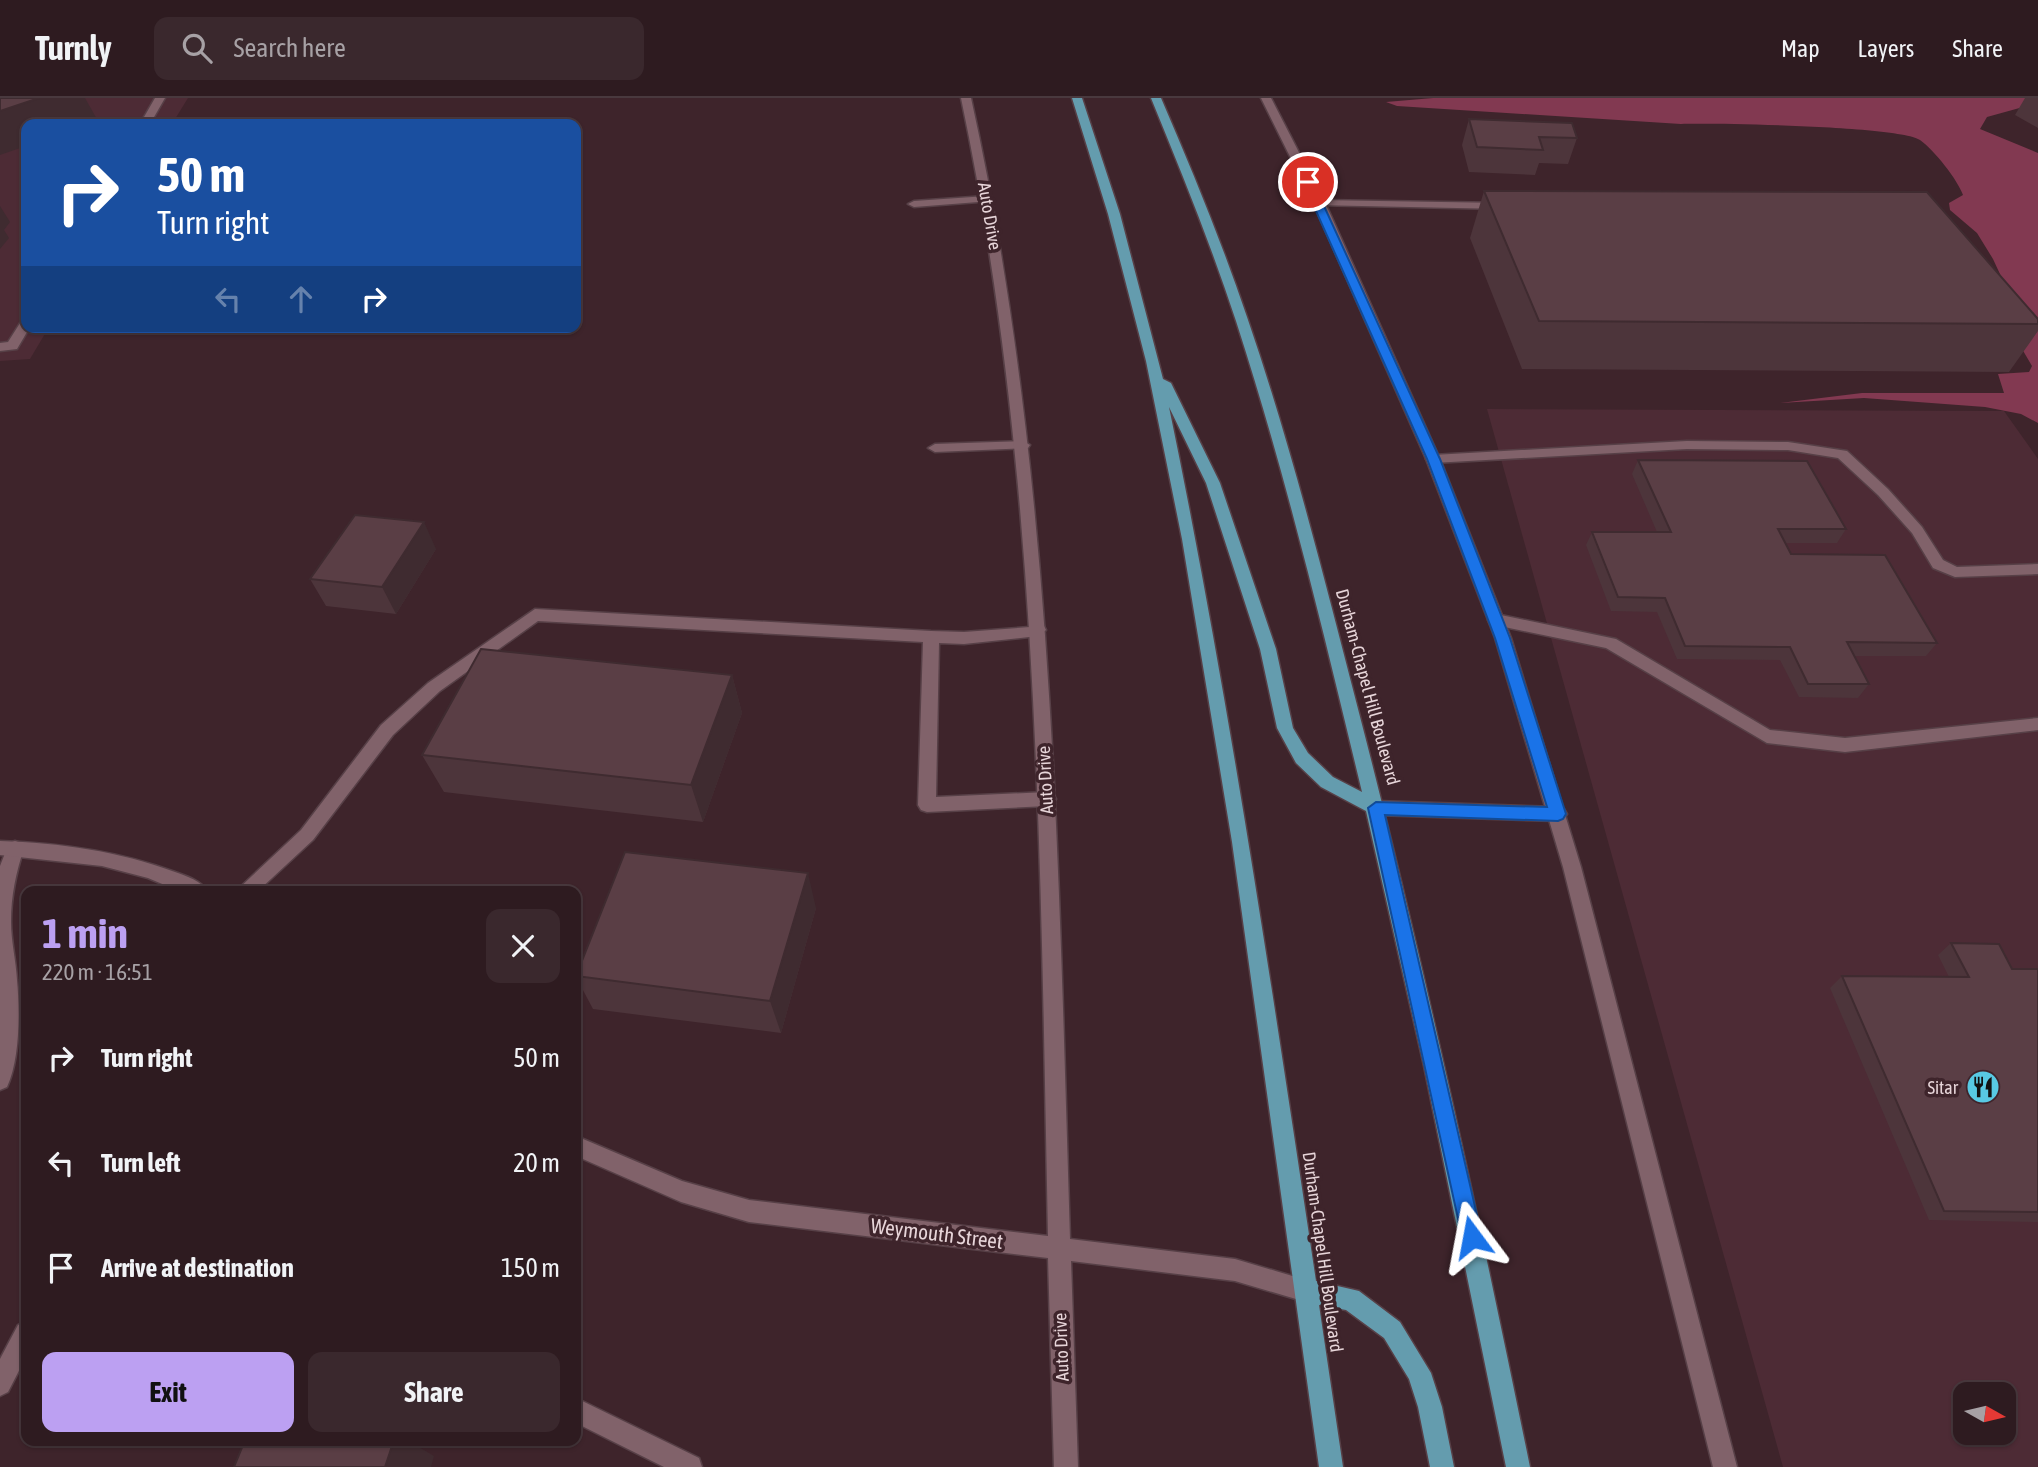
<!DOCTYPE html>
<meta charset="utf-8">
<style>
:root{--surface:#2e1b20;--page:#3a282d;--text:#f1f3f6;--muted:#a7a1a5;--line:#49393e;--accent:#bca0f2}
body{margin:0;font-family:"Asap Condensed",sans-serif;background:var(--page);color:var(--text);height:100vh;display:flex;flex-direction:column;font-size:26px;white-space:nowrap}
*{box-sizing:border-box;margin:0}
p{font-size:23px;color:var(--muted)}
.icon{flex:none;width:38px;height:38px;fill:none;stroke:currentColor;stroke-width:2;stroke-linecap:round;stroke-linejoin:round}
.map{position:relative;flex:1;overflow:hidden}
.drawer{position:absolute;left:21px;top:788px;width:560px;height:560px;display:flex;flex-direction:column;background:var(--surface);border-radius:14px;box-shadow:0 2px 5px #0004,0 0 0 2px var(--line)}
.drawer>*{flex:none}
.banner{position:absolute;left:21px;top:21px;width:560px;height:214px;border-radius:14px;box-shadow:0 2px 5px #0004,0 0 0 2px var(--line);background:#1a4fa0;color:#fff;overflow:hidden}
.needle{width:46px;rotate:98deg}
.buttons{position:absolute;left:1953px;top:1284px;display:grid;gap:14px}
.buttons a{display:grid;place-items:center;width:63px;height:63px;border-radius:14px;background:var(--surface);box-shadow:0 2px 5px #0004,0 0 0 2px var(--line);font-size:35px}
.pin{position:absolute;display:grid;place-items:center;width:60px;height:60px;color:#fff;margin:-30px;border:4px solid #fff;border-radius:50%;box-shadow:0 2px 7px #0007}
.me{position:absolute;width:77px;margin:-38px;rotate:347deg;stroke-linejoin:round;filter:drop-shadow(0 0 5px #0008)}
.turn{display:flex;align-items:center;gap:24px;height:147px;padding:0 21px;font-size:32px}
.turn .icon{width:91px;height:91px;stroke-width:2.5}
.turn b{display:block;font-size:49px;line-height:60px}
.lanes{display:flex;align-items:center;height:66px;padding:0 21px;background:#0003;justify-content:center;gap:35px;direction:ltr}
.lanes .off{opacity:.35}
.round{display:grid;place-items:center;flex:none;width:74px;height:74px;border-radius:14px;background:var(--page)}
.head{display:flex;align-items:center;justify-content:space-between;height:119px;padding:0 21px}
h1{font-size:42px;font-weight:700;line-height:52px;color:var(--accent)}
.cta{display:flex;gap:14px;margin-top:auto;padding:14px 21px}
.cta a{flex:1;height:80px;border-radius:14px;background:var(--accent);color:#111;font-size:28px;font-weight:700;line-height:80px;text-align:center}
.cta a+a{background:var(--page);color:var(--text)}
ul{padding:0;list-style:none}
li{display:flex;align-items:center;gap:21px;height:105px;padding:0 21px}
li div{flex:1}
li b{display:block;font-size:26px}
li em{font-style:normal}
header{display:flex;align-items:center;gap:42px;box-sizing:border-box;height:98px;padding:0 35px;background:var(--surface);border-bottom:2px solid var(--line)}
header strong{font-size:33px}
nav{display:flex;gap:38px;margin-inline-start:auto;font-size:24px}
.search{width:490px;height:63px;background:var(--page);display:flex;align-items:center;gap:18px;box-sizing:border-box;padding:0 24px;border-radius:14px;color:var(--muted);font-size:26px}
.map>svg:first-child{display:block}
</style>
<header>
<strong>Turnly</strong>
<div class="search"><svg class="icon" aria-label="search" viewBox="0 0 24 24"><circle cx="10" cy="10" r="6"/><path d="M15 15l6 6"/></svg>Search here</div>
<nav><a>Map</a><a>Layers</a><a>Share</a></nav>
</header>
<div class="map">
<svg width="2038" height="1369" viewBox="0 0 2038 1369">
<rect width="100%" height="100%" fill="#3e242b"/>
<path fill="#4d2b35" fill-rule="evenodd" d="M0,0H188L172,26H26V229H49L30,261L0,263Z
M1487,311L2004,313L2038,361V1369H1783ZM1965,1297H2004V1335H1965Z"/>
<path fill="#823951" d="M1433,0H2038V5L1987,19L1980,31L2038,55V325L2021,316L1985,309L1864,300L1780,305L1862,295H2004L1998,276L2029,274L2032,268L2015,239L2018,215L1993,161L1977,135L1950,112L1949,105L1963,97C1957,81 1935,53 1920,42C1899,28 1715,25 1681,26L1397,8L1386,4Z"/>
<g fill="none" stroke-linecap="round" stroke-linejoin="round">
<defs>
<path id="service" d="M155,0H165L150,26H140Z
M987,98L991,99V103L914,109L908,106L914,103Z
M1318,102L1504,105L1510,108L1504,111L1314,107V103Z
M26,221V229H30L17,251L0,253V245L8,244L22,222Z
M1023,343L1030,347L1028,350L935,354L928,350L935,346Z
M1687,343L1788,344L1847,353L1888,391L1922,429L1943,462L1957,469L2038,466V476L1955,479L1933,470L1912,435L1878,397L1838,360L1788,352L1687,351L1433,365L1426,361L1433,357Z
M535,511L931,533L964,534L1044,528L1046,532L1038,538L964,546L939,545L936,699L1047,694L1053,696L1056,701L1053,706L1047,708L927,714L921,712L918,707L923,544L538,523L440,593L393,637L313,742L258,793H236L301,732L381,627L428,585Z
M1496,516L1616,541L1770,632L1845,640L2038,620V632L1845,654L1767,645L1606,550L1490,526L1488,522L1490,518Z
M1376,703L1558,709L1564,711L1567,716L1564,721L1558,723L1376,717L1370,715L1367,710L1370,705Z
M15,743L21,745L24,750C16,775 11,797 11,824C11,843 16,863 17,882C20,913 20,961 7,989L0,992V768L9,745Z
M26,1223V1259L8,1294L0,1298V1261L18,1227Z
M576,1300L699,1360L702,1369H664L576,1325Z"/>
<path id="minor" d="M961,0H971C1054,375 1058,759 1070,1141L1235,1161L1306,1182L1314,1185L1317,1193L1314,1201L1306,1204L1235,1183L1071,1163L1078,1369H1054L1048,1160L749,1124L681,1104L576,1058V1038L682,1083L749,1102L1048,1138C1040,757 1040,374 961,0Z
M1261,0H1271L1328,111L1440,361L1511,540L1581,769L1737,1369H1713L1563,769L1495,540L1426,361L1316,111Z
M0,743C61,745 118,753 175,774C186,778 202,783 207,793H179L148,780L102,768L0,757Z"/>
<path id="primary" d="M1072,0H1082L1120,116L1163,281L1171,285L1220,385L1276,551L1293,630L1308,655L1333,679L1362,694C1324,536 1286,377 1236,223C1211,147 1181,73 1151,0H1161C1192,72 1222,145 1247,219C1291,347 1324,480 1358,611C1423,861 1478,1115 1530,1369H1506L1424,968L1366,713L1321,689L1296,665L1277,630L1260,551L1206,385L1169,309C1229,599 1272,891 1316,1183L1359,1193L1400,1224L1431,1275L1442,1309L1454,1369H1430L1418,1309L1409,1281L1384,1240L1346,1212L1319,1207L1343,1369H1319L1232,744L1182,441L1146,263L1108,116Z"/>
</defs>
<use href="#service" stroke="#574047" stroke-width="3"/>
<use href="#minor" stroke="#574047" stroke-width="3"/>
<use href="#primary" stroke="#574047" stroke-width="3"/>
<use href="#service" fill="#81626a" fill-rule="evenodd"/>
<use href="#minor" fill="#81626a" fill-rule="evenodd"/>
<use href="#primary" fill="#649cae" fill-rule="evenodd"/>
</g>
<path fill="#4d353b" d="M2025,0H2038V30L2015,17Z
M1469,21L1577,40L1568,66L1539,65L1535,77L1469,74L1462,47Z
M1484,93L2038,221V233L2009,274L1522,271L1470,140Z
M1638,362L1846,431L1837,445H1785L1791,456L1937,545L1926,558H1854L1869,586L1858,600L1799,599L1780,562L1677,561L1657,514L1611,513L1586,447L1592,434H1657L1632,376Z
M436,451L396,516L326,508L310,481Z
M732,577L742,615L703,724L444,694L422,657Z
M816,810L781,935L593,911L576,879V877Z
M1951,845L2012,871H2038V1124L1929,1122L1830,890L1842,878L1949,879L1938,857Z"/>
<path fill="#3f2b30" d="M39,0H85L98,23L88,26H26V48L0,57V13Z
M0,108L10,124L4,132L9,140L0,151Z
M424,424L436,451L396,516L382,489Z
M732,577L742,615L703,724L691,687Z
M808,775L816,810L781,935L770,903Z
M394,1342H407L434,1358L431,1369H385Z"/>
<path fill="#5a3e45" stroke="#3f2b30" stroke-width="2" d="M0,0H39L0,13Z
M1469,21L1572,25L1577,40L1539,39L1543,52L1477,49Z
M1484,93L1927,94L2038,221V226L1539,223Z
M1638,362L1807,363L1846,431H1778L1791,456L1885,457L1937,545L1847,544L1869,586H1808L1790,549L1685,548L1665,500L1618,499L1592,434H1671Z
M355,417L424,424L382,489L310,481Z
M481,551L732,577L691,687L422,657Z
M625,754L808,775L770,903L576,878Z
M1951,845L1999,846L2012,871H2038V1114L1944,1113L1842,878L1969,879Z
M245,1342H394L385,1369H234Z"/>
<path fill="#1a73e8" stroke="#114b97" stroke-width="2" d="M1308,81L1313,84L1440,361L1510,540L1566,716L1563,721L1558,723L1385,717L1482,1139L1479,1146L1472,1149L1465,1146L1462,1139L1368,710L1376,704L1547,709L1495,540L1427,361L1303,84Z"/>
<defs>
<symbol id="restaurant-disc" viewBox="-11 -11 22 22"><circle r="9.5" fill="#58c9e3" stroke="#3e242b"/><path d="M-5-6h1v4h1v-4h1v4h1v-4h1v5L-1.5 .5V6h-2V.5L-5-1ZM5-6V6H3V1.5H1.5Q1.5-4 5-6Z" fill="#111"/></symbol>
</defs>
<g fill-rule="evenodd">
<use href="#restaurant-disc" x="1964" y="970" width="38" height="38"/>
</g>
<g text-anchor="middle" dominant-baseline="central" stroke-width="7" stroke-linejoin="round" paint-order="stroke">
<g font-size="18" fill="#e7d5d9" stroke="#3e242b">
<text transform="translate(990 118) rotate(80)">Auto Drive</text>
<text transform="translate(1368 589) rotate(75)">Durham-Chapel Hill Boulevard</text>
<text transform="translate(1045 682) rotate(-93)">Auto Drive</text>
<text transform="translate(1323 1154) rotate(82)">Durham-Chapel Hill Boulevard</text>
<text transform="translate(1061 1249) rotate(-92)">Auto Drive</text>
</g>
<g font-size="18" fill="#e7d5d9" stroke="#3e242b" text-anchor="end">
<text x="1958" y="989">Sitar</text>
</g>
<g font-size="21" fill="#e7d5d9" stroke="#3e242b">
<text transform="translate(937 1135) rotate(7)">Weymouth Street</text>
</g>
</g>
</svg>
<div class="buttons">
<a><svg class="needle" viewBox="-14 -14 28 28"><path d="M0-13l5 13h-10z" fill="#e53935"/><path d="M0 13l5-13h-10z" fill="#a7a1a5"/></svg></a>
</div>
<div class="pin" style="left:1308px;top:84px;background:#d93025"><svg class="icon" aria-label="arrive" viewBox="0 0 24 24"><path d="M6 21V4h12l-3 4 3 4H6"/></svg></div>
<svg class="me" style="left:1472px;top:1139px" viewBox="-20 -20 40 40"><path d="M0-17L14 15 0 8-14 15z" fill="#1a73e8" stroke="#fff" stroke-width="4"/></svg>
<div class="banner">
<div class="turn"><svg class="icon" aria-label="right" viewBox="0 0 24 24"><path d="M7 20v-9h11M14 6l5 5-5 5"/></svg><div><b>50 m</b>Turn right</div></div>
<div class="lanes"><svg class="icon off" aria-label="left" viewBox="0 0 24 24"><path d="M17 20v-9H6M10 6l-5 5 5 5"/></svg><svg class="icon off" aria-label="ahead" viewBox="0 0 24 24"><path d="M12 20V5M6 11l6-6 6 6"/></svg><svg class="icon" aria-label="right" viewBox="0 0 24 24"><path d="M7 20v-9h11M14 6l5 5-5 5"/></svg></div>
</div>
<section class="drawer">
<div class="head"><div><h1>1 min</h1><p>220 m · 16:51</p></div><a class="round"><svg class="icon" aria-label="close" viewBox="0 0 24 24"><path d="M6 6l12 12M18 6L6 18"/></svg></a></div>
<ul>
<li><svg class="icon" aria-label="right" viewBox="0 0 24 24"><path d="M7 20v-9h11M14 6l5 5-5 5"/></svg><div><b>Turn right</b></div><em>50 m</em></li>
<li><svg class="icon" aria-label="left" viewBox="0 0 24 24"><path d="M17 20v-9H6M10 6l-5 5 5 5"/></svg><div><b>Turn left</b></div><em>20 m</em></li>
<li><svg class="icon" aria-label="arrive" viewBox="0 0 24 24"><path d="M6 21V4h12l-3 4 3 4H6"/></svg><div><b>Arrive at destination</b></div><em>150 m</em></li>
</ul>
<div class="cta"><a>Exit</a><a>Share</a></div>
</section>
</div>
